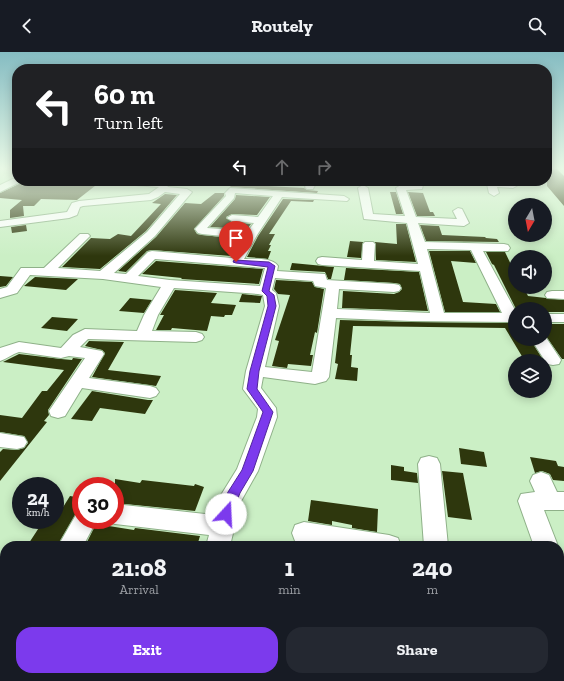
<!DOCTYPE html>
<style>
:root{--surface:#171b24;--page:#242831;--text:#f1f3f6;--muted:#9ea1a6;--accent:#7c3aed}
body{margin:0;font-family:"Zilla Slab",serif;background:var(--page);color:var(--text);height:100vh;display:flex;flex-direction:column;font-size:15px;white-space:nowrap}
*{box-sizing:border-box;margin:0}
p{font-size:13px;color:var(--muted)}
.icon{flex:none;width:22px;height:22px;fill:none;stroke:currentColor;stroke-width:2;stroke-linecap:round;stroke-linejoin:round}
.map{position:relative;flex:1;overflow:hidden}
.details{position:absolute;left:0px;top:489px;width:564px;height:140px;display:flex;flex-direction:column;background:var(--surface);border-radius:16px 16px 0 0;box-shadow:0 2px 10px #0003}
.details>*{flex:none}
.hud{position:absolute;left:12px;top:12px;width:540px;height:122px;border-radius:16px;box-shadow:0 2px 10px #0003;background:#202124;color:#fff;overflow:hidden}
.needle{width:26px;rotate:190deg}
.fabs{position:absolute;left:508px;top:146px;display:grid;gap:8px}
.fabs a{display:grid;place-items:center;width:44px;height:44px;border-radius:50%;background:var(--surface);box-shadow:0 2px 10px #0003;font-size:20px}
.speed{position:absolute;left:12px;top:425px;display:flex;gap:8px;font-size:20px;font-weight:700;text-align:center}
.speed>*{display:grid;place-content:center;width:52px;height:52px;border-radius:50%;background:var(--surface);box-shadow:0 2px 10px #0003;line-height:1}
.speed small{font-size:10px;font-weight:400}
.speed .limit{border:6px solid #d22;background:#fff;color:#111}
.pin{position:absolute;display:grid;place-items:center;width:34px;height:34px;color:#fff;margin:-41px -17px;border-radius:50% 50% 50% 0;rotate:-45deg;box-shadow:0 0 4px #0007}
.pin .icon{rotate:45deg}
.me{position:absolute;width:44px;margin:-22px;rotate:20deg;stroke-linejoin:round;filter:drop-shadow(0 0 3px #0008)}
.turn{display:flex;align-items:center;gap:14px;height:84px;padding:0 16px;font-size:18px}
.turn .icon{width:52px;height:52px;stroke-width:2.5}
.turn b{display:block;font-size:28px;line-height:34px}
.lanes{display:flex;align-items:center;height:38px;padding:0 16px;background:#0003;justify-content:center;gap:20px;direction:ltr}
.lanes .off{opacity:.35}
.eta{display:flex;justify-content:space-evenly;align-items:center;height:68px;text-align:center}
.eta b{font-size:24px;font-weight:800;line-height:28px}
.action{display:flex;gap:8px;margin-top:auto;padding:8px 16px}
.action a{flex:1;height:46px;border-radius:16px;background:var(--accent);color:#fff;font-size:16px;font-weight:800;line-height:46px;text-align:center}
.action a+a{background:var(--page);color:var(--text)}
header{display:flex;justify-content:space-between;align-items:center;height:52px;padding:0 16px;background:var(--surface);font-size:18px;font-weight:800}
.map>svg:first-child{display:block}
</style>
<header><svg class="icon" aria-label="back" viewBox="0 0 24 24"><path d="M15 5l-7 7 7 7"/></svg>Routely<svg class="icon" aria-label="search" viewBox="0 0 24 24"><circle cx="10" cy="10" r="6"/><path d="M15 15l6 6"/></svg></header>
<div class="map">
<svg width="564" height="629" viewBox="0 0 564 629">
<rect width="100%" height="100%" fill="#cbefc5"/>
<path fill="#2e370d" d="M547,116H556L564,124V154L547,134Z
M21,129H98L97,130H100L77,148L41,147L34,154H23L24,164L10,166V158L22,148L0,146V141L21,131Z
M235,129L270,131L268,134L304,136L307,138L318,139L317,141L230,135Z
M390,140H396L403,162H396Z
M408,140L423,141L430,160H433L435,164H417Z
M215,141H224V144L194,177L197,182L202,183L241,187L231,204L152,198L147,199L126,220L118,219L156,185L185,151L201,152Z
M165,142L177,143L146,179L100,217L62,215L91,186L110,187L118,182L131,184L161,152L152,151Z
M236,143L270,145L257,163L232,162L226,165L232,170L251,172L247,177L210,175L235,147Z
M283,147L314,148L313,150L291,149L269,182H275L269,193H271L268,199H271L268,207L247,205L258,184Z
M396,172H406L416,210L376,208L375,190L397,192Z
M26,173L27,179L12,181L11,175Z
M420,173L439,174L442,183L485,185L486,186L497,187L499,190L426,189Z
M350,189L363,190L361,206L347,205Z
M429,199H470L476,211L451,209L463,250L496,252L500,260H445Z
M486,200H505L515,221V235L524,236L528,244L564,248V260H545V257H516L494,213L492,212Z
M156,209L263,217L259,232L181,227L182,226L142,222Z
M292,211L334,215L331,227H328L325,220L290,218Z
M346,216L419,220L428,259L342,256L343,239L394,242L399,240L402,237L400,232L394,231L344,228Z
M0,224L13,225L6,234L0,235Z
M35,225L78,227L66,238L24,234Z
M276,228L312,230L315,235L324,237L317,281L315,280L310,303H313L311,314L288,312L287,316L272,314L279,289L275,288L290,243L278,242L274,237Z
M175,238L217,241L211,251L236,253L232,263H225L224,265L211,264L207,279L172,276L171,278H156L164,263H160Z
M242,242L262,244L260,251L239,250Z
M130,246L152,248L144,261L119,259Z
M52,265L78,267L67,279L41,276Z
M340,268L411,270L515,271V287H530L542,306H523L505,276L353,274L350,303H352L351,315L358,316L357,329L335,327L338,312L335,311Z
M545,272H564V307H562L545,283Z
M89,289L124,290L108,318L161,324L156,334L92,325L105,301L102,298L85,294Z
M19,302L61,307L72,308L73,306L82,307L48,358L49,363L44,369L47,370L0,429V400L3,397L17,398L24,396L28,391L24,384L0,380V363L22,366L42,339H47L64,318L3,310Z
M92,339L148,348H153L145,362L100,356L92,369L71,367Z
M459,396L484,400L487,415L461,412Z
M530,405L556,409L558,414L564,415V429L553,428L550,422L542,419L535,421Z
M391,413L404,415V419L417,421L418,431L391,428Z
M442,419L463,421L472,468L448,465Z
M115,427L140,431L142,428L194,434L195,432L204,435L195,459L115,451Z
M70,444L81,446V453L57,494H27L44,468H55Z
M311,448L378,457L377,480L352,476V473L332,469V473L308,469Z
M96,472L134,478L135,476L200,484L197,494H85Z"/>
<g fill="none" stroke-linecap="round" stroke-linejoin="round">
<defs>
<path id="minor" d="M17,125V129L20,130L0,140V133Z
M120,129H166L165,131L168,135L187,137L192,140L155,184L114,221L126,222L148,200L152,199L232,206L244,186L202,182L198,181L195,177L226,144L225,141L230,136L344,144L349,147L347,149L282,145L257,183L244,207C253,207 272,205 278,214L277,219L325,222L327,228L394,232L399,233L401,236L399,239L394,240L339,237L337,257L430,261L420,219L322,213L318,212L316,209L318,206L322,205L362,208L363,192L365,190H373L375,192L374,209L418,212L407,171L364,167L358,136L363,133L368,136L373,162L405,164L396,136L401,133L415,132L416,129H424L422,137L406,138L416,165L457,167L453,159L458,156L462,157L469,171L464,174L418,171L425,190L504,192L508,193L510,196L508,199H483L515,258V270L411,269L336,266L329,325L326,329L315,332L263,325L261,336L276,356L277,365L258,419L240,451L230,494H206L209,483L115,472L107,469L115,468V452L214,463L221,443L237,417L257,365L258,357L243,337L246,319L265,254L263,243L258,242L174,236L158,263L152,279L196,280L202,282L204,285L202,288L196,290L88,287L80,295L102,299L104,302L89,326L150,334L156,336L159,340L156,344L150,346L82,336L65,364L58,366L51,364L49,359L85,306L69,304L61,306L19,300C12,302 7,307 0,309V296L19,290L61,296L73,283L85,277L137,279L144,263L161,235L103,227L30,223L17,241L0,246V237L7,235L21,216H44L80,182H88L90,184L58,216L100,219L147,180L180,142L165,140L158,145L151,148L83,154L80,155L77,163L69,166L0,175V169L67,160L72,151L79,149L149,142L159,135L124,132ZM235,141L273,144L258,165L232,163L227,166L232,169L254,171L248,179L207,176L234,146ZM427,197L471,198L502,261H444ZM155,207L264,216H265L260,234L170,228L138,224ZM275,226L313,229L315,234L326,236L312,320L265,315L279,254L276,241L272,238Z
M309,129H317L313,137H307L305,135Z
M491,129L513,130L518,133L513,136L497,135L499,141L494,144L489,141L487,132Z
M552,239H564V247L547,246L545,243L547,240Z
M545,262H564V270H545Z
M545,284L561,308L559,312L553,313L547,312L531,287H545Z
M0,381L24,385L27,390L24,395L17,397L0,395Z
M429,404L437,406L440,412L448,494H424L418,412L421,406Z
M541,420L549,423L557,440H564V458H544L558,494H534L518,449L521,442L535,440L530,429L533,423Z
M81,459V468H97L83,494H58L77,461Z
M304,470L389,483L398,486L401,494C371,494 323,499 295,489L292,481L295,473Z
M559,517L564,519V545L559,544Z
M173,624H203L202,629H172Z
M330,624H391L393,629H332Z
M479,624H509L510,629H480Z"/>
</defs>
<use href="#minor" stroke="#8fb189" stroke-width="2"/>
<use href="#minor" fill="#fff" fill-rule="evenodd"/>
</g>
<linearGradient id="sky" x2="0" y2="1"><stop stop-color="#85bcc2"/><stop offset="0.57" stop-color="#e8f8e5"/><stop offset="1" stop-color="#e8f8e5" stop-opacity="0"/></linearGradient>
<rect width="564" height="204" fill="url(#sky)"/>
<path fill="#7c3aed" stroke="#51269a" d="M234,208L269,210L275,214L269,239L274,243L276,254L259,319L257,337L273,360L253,419L240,441L230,466L226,468L221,466L220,462L228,440L242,418L263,360L247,337L250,319L268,254L267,244L262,239L268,215L236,211L233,210Z"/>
</svg>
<div class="fabs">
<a><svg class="needle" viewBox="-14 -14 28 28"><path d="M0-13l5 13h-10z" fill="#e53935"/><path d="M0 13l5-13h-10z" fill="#9ea1a6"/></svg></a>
<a><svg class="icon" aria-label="sound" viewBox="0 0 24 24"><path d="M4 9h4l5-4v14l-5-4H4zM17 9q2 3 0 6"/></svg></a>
<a><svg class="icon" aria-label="search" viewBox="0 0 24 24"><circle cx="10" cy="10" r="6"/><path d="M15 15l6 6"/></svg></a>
<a><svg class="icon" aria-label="layers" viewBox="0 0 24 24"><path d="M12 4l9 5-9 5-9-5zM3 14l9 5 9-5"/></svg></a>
</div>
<div class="speed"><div>24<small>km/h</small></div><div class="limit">30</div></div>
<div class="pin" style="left:236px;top:210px;background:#d93025"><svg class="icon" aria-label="arrive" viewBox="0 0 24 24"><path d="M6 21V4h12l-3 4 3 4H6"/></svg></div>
<svg class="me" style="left:226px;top:462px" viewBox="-20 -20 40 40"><circle r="19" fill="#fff"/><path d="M0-13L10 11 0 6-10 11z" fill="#7c3aed"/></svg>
<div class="hud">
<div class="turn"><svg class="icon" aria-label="left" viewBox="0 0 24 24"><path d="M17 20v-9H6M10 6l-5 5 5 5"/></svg><div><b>60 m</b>Turn left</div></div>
<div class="lanes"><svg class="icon" aria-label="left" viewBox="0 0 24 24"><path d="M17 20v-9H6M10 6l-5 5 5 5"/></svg><svg class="icon off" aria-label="ahead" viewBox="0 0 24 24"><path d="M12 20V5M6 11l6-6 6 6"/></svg><svg class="icon off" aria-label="right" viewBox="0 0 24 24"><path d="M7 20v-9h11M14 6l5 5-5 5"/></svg></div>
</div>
<section class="details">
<div class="eta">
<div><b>21:08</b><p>Arrival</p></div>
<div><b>1</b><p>min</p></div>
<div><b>240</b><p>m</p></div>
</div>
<div class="action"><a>Exit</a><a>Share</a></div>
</section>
</div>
